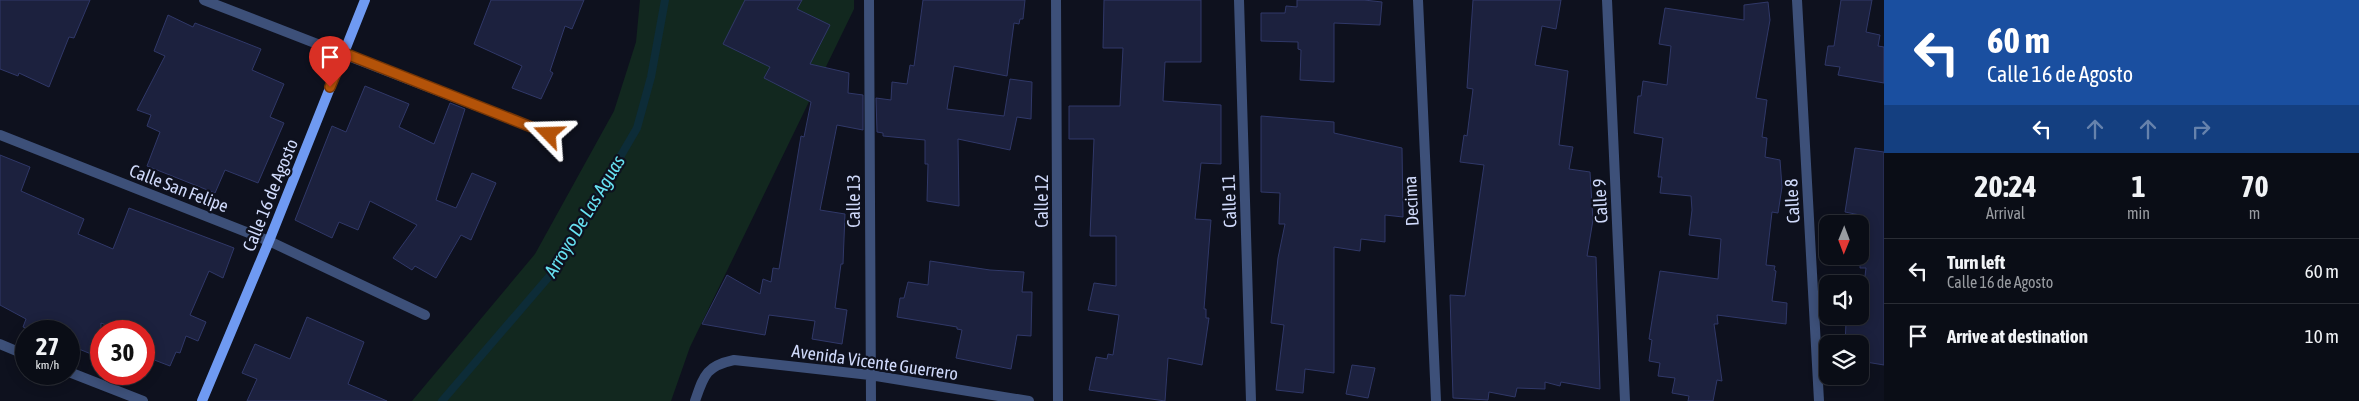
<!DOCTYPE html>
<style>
:root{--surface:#0a0d16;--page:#13161f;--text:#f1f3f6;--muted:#999ca1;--line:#2a2d35}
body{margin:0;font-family:"Asap Condensed",sans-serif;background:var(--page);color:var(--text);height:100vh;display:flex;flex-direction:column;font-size:19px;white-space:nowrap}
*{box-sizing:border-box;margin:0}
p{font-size:16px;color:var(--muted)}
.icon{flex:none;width:28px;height:28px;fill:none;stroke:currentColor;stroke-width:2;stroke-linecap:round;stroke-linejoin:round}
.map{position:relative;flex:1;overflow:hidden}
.sheet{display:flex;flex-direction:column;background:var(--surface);width:475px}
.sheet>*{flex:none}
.guide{background:#1a4fa0;color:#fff;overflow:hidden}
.needle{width:32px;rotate:181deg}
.controls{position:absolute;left:1819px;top:215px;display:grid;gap:10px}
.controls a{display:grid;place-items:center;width:50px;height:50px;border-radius:10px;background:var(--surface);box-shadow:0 2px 12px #0003,0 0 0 1px var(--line);font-size:25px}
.speed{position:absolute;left:15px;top:320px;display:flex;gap:10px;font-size:25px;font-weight:700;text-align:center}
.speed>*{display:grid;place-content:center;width:65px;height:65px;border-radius:50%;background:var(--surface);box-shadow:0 2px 12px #0003,0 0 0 1px var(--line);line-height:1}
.speed small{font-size:12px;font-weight:400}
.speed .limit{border:8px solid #d22;background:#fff;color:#111}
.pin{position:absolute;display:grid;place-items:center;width:42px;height:42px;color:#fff;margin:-51px -21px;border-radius:50% 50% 50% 0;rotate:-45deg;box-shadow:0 0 5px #0007}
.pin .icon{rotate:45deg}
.me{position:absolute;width:55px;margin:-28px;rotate:292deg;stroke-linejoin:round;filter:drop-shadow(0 0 4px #0008)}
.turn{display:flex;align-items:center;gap:18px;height:105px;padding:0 20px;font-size:22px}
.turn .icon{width:65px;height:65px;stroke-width:2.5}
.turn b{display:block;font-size:35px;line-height:42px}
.lanes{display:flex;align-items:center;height:48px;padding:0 20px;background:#0003;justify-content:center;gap:25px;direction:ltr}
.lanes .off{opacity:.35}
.eta{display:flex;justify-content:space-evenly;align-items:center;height:85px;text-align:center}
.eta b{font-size:30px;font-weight:700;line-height:35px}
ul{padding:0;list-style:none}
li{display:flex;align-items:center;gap:15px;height:65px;padding:0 20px;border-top:1px solid var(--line)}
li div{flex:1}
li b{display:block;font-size:19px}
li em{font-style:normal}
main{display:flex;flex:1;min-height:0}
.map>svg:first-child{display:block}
</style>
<main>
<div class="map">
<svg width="1884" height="401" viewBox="0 0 1884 401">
<rect width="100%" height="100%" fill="#0e111e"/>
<path fill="#12281f" d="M640,0H854V9L690,347L671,401H412L535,254L614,111L636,42Z"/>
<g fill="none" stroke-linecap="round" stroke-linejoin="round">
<path stroke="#0d2c38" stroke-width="8" d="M442,401L553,272L637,128L651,77L665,0"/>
</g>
<path fill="#1c213e" stroke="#303868" d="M0,0H90L74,38L69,37L49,87L19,73L18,76L0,69Z
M491,0H584L572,29L565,26L550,71L553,73L541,99L512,88L522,66L474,44Z
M745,0H802L797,9L830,25L810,64L849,73L848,93L863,95V130L837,125L820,210L845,214L843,264H841L835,308L847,310L842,344L812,339L815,321L769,315L765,335L702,324L727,275L760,294L763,279L771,282L773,268L779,269L801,136L804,137L811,102L764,78L770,67L723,44Z
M923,0H1025L1023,19H1020L1019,24L1014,23L1007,76L954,66L947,109L1004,116L1010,79L1032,82L1031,119L1017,117L1010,150L958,139L959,206L927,201L928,164H925V140L883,136V133L877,132L876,98L891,100L892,82L907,84L910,65L914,66Z
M1104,0H1201V62H1165L1163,101L1221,105V164L1201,163L1195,219L1211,220L1204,309H1206V318H1209L1202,365L1168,358L1165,401L1089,390L1096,357L1107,359L1108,354L1113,355L1119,315L1088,310L1094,283L1116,286V236H1090L1094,139H1069V106H1120L1123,48H1103Z
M1297,0H1364L1382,2L1380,25L1334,23V82L1300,80L1301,50L1298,49V42L1261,41V13H1285L1286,6L1297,7Z
M1473,0H1561L1556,29L1542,26L1535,65L1568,71L1559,145L1573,147L1569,169L1590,172L1593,220L1587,256L1596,257L1600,389L1561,382L1560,386L1545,382V389L1517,388L1515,397L1489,392L1488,400L1453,398L1450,295L1465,296L1484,165L1460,162L1464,135L1467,136L1473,89L1467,88Z
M1841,0H1872L1866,32L1880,35L1878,46L1884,47V83L1838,75L1840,67L1825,65L1828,46H1834Z
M1768,2L1770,20L1756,98L1767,100L1762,137L1767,138L1765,157L1780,160L1782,187L1778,213L1772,212L1766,265L1775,266L1774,270L1776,271L1772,301L1787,303L1786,324L1717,315L1718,324H1714L1722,381L1717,380L1713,401H1688L1689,396L1672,393L1675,378L1658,376L1660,363L1649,361L1652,340L1649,339L1660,271L1718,279L1721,239L1689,235L1692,210L1691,196L1660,193L1662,177H1658L1663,138L1634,133L1638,96H1641L1643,81L1667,85L1671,46L1659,44L1665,8L1744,20V5Z
M168,15L193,27L195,23L261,49L252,70L284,84L270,117L284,123L258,183L225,170L215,193L147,166L160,132L147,126L151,115L137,110L165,56L154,51Z
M365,86L409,104L399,127L434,144L450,103L465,109L436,200L456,208L472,173L496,183L471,240L461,235L436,278L415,266L412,270L393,258L417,225L370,201L358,230L339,222L332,238L295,220L332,126L346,132Z
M1261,116L1334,122V133L1402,148L1403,217L1385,215V242L1361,239L1360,251L1334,247V373L1305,369L1303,393L1276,390L1284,325L1271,323L1278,258L1285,224H1279L1280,193L1261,192Z
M1855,148L1884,152V365L1860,361V344H1845L1846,323L1856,324L1858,316H1860L1866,268H1860V215L1845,212Z
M0,155L30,167L21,191L84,219L78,234L113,249L129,208L234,248L223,278L209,271L190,315L206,322L198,341L186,336L180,353L176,352L170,366L144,356V331H121L101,323V358L69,345V331H34L23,327L26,319L0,305Z
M930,261L990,270L1024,272L1022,292H1032L1031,336L1017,335L1011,369L956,358L962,330L957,329V327L897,317L900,298H904L908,282L928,285Z
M307,317L364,342L348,384L387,401H247L257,379L242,373L255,344L290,359Z
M1352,365L1375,368L1368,398L1346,394Z"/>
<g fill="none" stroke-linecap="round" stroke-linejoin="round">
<path stroke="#3d5079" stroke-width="10" d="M204,0L549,134
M869,0L871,401
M1056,0L1058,401
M1239,0L1251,401
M1418,0L1436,401
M1607,0L1625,401
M1797,0L1819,401
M0,135L269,241L425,315
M0,344L26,355
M69,372L143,401
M695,401C704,375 706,366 734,360L870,375L1029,401"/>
<path stroke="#6f9af2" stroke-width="10" d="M202,401L269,241L365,0"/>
</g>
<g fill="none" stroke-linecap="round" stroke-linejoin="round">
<defs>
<path id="route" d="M330,87L344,53L549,134"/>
</defs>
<use href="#route" stroke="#753606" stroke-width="12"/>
<use href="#route" stroke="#b45309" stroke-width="9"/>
</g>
<g text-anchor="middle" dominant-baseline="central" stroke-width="4.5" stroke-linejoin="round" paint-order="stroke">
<g font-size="18" fill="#d0dafb" stroke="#0e111e">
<text transform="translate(179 188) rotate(21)">Calle San Felipe</text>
<text transform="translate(270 195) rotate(-68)">Calle 16 de Agosto</text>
<text transform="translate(853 201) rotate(-90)">Calle 13</text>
<text transform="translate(1041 201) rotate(-90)">Calle 12</text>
<text transform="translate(1229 201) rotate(-92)">Calle 11</text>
<text transform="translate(1411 201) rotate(-93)">Decima</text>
<text transform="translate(1600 201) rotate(-93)">Calle 9</text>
<text transform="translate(1792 201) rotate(-93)">Calle 8</text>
<text transform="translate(875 362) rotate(8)">Avenida Vicente Guerrero</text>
</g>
<g font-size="19" font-style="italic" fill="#67e2f2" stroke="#0e111e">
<text transform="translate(584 216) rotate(-59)">Arroyo De Las Aguas</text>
</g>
</g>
</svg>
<div class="controls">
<a><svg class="needle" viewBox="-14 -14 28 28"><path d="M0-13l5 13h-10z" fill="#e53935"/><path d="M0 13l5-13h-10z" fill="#999ca1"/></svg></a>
<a><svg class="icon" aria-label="sound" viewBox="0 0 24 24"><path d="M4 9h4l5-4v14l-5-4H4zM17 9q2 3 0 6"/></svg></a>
<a><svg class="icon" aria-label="layers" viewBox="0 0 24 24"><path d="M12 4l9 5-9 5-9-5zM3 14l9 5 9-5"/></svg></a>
</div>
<div class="speed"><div>27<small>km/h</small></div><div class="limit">30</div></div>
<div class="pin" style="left:330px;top:87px;background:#d93025"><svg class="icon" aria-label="arrive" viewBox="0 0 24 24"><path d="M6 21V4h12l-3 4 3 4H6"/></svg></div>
<svg class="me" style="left:549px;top:134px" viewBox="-20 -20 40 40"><path d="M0-17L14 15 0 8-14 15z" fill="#b45309" stroke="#fff" stroke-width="4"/></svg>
</div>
<section class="sheet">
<div class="guide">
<div class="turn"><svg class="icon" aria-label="left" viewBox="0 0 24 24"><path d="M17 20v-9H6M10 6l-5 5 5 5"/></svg><div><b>60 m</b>Calle 16 de Agosto</div></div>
<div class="lanes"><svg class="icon" aria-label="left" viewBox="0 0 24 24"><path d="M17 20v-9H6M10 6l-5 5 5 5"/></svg><svg class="icon off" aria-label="ahead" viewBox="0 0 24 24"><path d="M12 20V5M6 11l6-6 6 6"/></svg><svg class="icon off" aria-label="ahead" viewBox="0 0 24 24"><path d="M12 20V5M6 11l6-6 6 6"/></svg><svg class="icon off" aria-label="right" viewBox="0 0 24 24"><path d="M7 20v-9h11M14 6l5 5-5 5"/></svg></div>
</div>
<div class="eta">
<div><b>20:24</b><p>Arrival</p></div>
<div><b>1</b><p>min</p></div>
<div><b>70</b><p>m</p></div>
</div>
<ul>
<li><svg class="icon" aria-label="left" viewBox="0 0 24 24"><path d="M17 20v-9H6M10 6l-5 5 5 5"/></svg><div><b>Turn left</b><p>Calle 16 de Agosto</p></div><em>60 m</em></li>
<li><svg class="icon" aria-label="arrive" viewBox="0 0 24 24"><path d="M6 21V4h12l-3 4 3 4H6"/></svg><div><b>Arrive at destination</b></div><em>10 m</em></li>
</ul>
</section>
</main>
